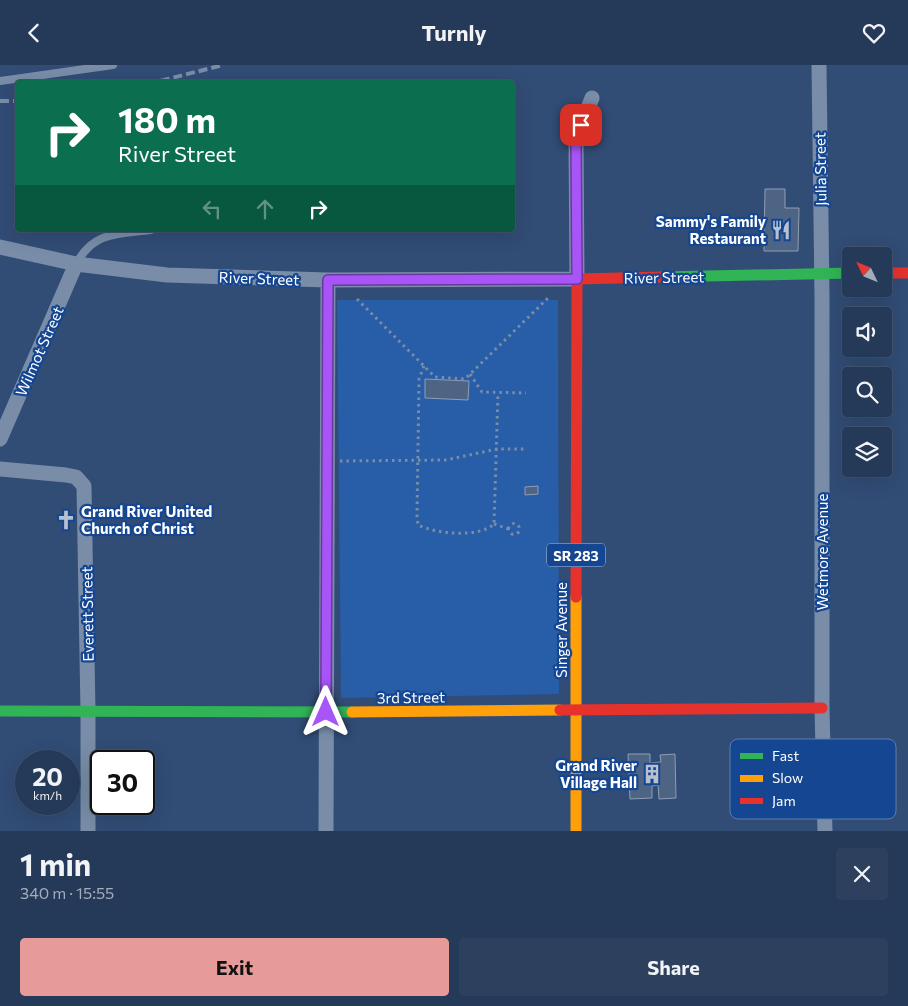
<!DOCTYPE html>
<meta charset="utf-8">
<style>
:root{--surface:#253958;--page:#2d405e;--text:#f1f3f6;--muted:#a3acba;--line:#42536e;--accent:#e69b98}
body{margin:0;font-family:Commissioner,sans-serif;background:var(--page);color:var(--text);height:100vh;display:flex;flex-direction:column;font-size:19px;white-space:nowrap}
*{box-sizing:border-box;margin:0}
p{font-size:16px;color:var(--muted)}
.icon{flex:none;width:28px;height:28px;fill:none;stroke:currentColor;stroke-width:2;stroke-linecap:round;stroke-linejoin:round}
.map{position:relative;height:766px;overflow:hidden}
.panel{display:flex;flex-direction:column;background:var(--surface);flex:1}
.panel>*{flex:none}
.guide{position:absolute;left:15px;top:15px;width:500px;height:152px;border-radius:5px;box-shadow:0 5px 20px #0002,0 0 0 1px var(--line);background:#0b6e4f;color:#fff;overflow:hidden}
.needle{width:32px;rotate:313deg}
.tools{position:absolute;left:842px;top:182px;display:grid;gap:10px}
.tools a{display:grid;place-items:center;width:50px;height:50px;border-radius:5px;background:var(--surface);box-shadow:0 5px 20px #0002,0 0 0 1px var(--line);font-size:25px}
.speed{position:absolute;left:15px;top:685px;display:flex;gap:10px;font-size:25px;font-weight:700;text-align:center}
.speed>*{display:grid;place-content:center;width:65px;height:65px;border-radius:50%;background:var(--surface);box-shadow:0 5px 20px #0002,0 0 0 1px var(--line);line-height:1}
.speed small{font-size:12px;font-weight:400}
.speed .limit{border:2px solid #111;border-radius:8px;background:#fff;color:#111}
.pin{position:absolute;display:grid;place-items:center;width:42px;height:42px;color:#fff;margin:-21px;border-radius:10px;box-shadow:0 2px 8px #0006}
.me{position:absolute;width:55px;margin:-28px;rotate:0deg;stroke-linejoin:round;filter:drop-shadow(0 0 4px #0008)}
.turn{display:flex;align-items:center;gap:18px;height:105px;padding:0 20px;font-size:22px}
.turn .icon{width:65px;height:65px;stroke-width:2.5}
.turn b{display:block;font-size:35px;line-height:42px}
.lanes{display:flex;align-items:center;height:48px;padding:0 20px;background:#0003;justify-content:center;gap:25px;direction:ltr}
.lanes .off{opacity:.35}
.round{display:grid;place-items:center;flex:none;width:52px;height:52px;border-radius:5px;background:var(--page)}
.head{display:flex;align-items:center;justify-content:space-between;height:85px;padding:0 20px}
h1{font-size:30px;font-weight:700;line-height:38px}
.primary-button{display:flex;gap:10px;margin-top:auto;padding:10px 20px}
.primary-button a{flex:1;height:58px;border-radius:5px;background:var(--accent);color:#111;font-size:20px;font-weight:700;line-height:58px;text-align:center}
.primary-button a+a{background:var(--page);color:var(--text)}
header{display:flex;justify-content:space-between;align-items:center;height:65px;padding:0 20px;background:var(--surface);font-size:22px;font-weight:700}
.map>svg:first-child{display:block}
</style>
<header><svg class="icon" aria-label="back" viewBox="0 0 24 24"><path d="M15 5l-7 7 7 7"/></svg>Turnly<svg class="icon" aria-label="heart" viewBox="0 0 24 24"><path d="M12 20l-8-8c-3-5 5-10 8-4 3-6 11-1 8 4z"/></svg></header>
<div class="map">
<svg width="908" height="766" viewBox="0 0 908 766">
<rect width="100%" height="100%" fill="#314c75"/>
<path fill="#285da7" d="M337,235H558L559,629L341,633Z"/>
<path fill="#4e6484" stroke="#8e9eb6" d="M765,124H785V143H799L798,186H764Z
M425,314L469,316L468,335L425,333Z
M538,421V429L525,430V422Z
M628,689H650V698L661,697L660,690L675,689L676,733L659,734L658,720L652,721V733L630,734Z"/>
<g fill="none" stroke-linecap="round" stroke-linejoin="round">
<path stroke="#798da8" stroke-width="3" stroke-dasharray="2.5 4" stroke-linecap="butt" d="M357,234L435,312L465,314L548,233
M424,301L419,314L417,451L418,460C436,469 479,473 494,459L498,328
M470,309L482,327L526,328
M340,396L446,395L497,384H525
M508.5 464a5.5 5.5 0 1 1 11 0a5.5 5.5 0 1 1-11 0Z
M494,459L509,464"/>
<path stroke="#798da8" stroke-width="8" d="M0,16L113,0
M76,199C94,166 118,169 151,165"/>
<path stroke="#798da8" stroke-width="15" d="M819,0L822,232V643L825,766
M0,182L76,199L167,210L328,215L577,214L576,73L592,33
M0,374L76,199
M0,404L66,410L76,412L84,421L88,646V766
M326,766L328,215"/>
<path stroke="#30b455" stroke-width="11" d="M662,212L851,208
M0,646L352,647"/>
<path stroke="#ff9f0a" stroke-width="11" d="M352,647L560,645
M576,766V532"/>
<path stroke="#e5322d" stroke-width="11" d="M884,208H908
M576,532L577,214L662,212
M560,645L822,643"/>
<path stroke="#7b8da7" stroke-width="4" stroke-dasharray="9 4" stroke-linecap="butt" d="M148,18L164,15L223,0
M0,36H18"/>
</g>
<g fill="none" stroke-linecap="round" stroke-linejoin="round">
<defs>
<path id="route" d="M326,647L328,215L577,214L576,74L581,60"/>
</defs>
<use href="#route" stroke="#6d37a1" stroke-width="12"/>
<use href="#route" stroke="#a855f7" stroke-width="9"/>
</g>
<defs>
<symbol id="restaurant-bare" viewBox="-9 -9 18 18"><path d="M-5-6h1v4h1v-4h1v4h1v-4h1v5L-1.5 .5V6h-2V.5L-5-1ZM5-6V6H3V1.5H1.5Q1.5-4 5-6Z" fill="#b7c0cf" stroke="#154691" stroke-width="2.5" paint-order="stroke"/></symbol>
<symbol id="church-bare" viewBox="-9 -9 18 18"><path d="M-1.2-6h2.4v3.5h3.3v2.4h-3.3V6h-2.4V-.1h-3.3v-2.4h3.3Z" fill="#b7c0cf" stroke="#154691" stroke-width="2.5" paint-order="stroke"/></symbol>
<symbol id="building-bare" viewBox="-9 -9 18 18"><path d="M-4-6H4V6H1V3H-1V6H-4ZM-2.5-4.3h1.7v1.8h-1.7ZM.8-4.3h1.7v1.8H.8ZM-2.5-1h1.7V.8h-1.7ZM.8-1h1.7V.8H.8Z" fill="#b7c0cf" stroke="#154691" stroke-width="2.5" paint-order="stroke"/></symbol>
</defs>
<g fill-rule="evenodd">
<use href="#restaurant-bare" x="767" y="151" width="28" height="28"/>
<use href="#church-bare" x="52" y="441" width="28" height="28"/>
<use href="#building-bare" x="638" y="695" width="28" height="28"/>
</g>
<g text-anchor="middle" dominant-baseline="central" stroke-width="4.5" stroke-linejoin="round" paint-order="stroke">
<rect fill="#154691" stroke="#b9c8de" stroke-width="1" x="547" y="478.5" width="58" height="23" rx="4"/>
<g font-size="14" font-weight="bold" fill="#fff">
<text x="576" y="490">SR 283</text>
</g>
<g font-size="15" fill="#fff" stroke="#154691">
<text transform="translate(820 104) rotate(-91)">Julia Street</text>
<text transform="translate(664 212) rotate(-1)">River Street</text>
<text transform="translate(259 213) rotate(2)">River Street</text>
<text transform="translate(39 286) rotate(-66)">Wilmot Street</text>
<text transform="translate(822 487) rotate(-90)">Wetmore Avenue</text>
<text transform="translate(87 549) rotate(-91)">Everett Street</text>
<text transform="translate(561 565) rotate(-90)">Singer Avenue</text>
<text transform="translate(411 632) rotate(-1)">3rd Street</text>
</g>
<g font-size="15" font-weight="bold" fill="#fff" stroke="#154691" text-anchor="end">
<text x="766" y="156">Sammy's Family<tspan x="766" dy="17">Restaurant</tspan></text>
<text x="81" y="446" text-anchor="start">Grand River United<tspan x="81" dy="17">Church of Christ</tspan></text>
<text x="637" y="700">Grand River<tspan x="637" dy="17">Village Hall</tspan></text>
</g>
</g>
<rect x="730" y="674" width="166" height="80" rx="8" fill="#154691" stroke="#5b7eb2" stroke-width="1"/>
<rect x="740" y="688" width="23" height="6" fill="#30b455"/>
<rect x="740" y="710" width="23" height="7" fill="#ff9f0a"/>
<rect x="740" y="733" width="23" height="6" fill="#e5322d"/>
<g font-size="14" fill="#fff">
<text x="772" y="696">Fast</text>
<text x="772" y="718">Slow</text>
<text x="772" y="741">Jam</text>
</g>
</svg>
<div class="tools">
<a><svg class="needle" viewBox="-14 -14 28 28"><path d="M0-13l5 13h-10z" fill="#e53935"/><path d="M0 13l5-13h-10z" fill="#a3acba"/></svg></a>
<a><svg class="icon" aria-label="sound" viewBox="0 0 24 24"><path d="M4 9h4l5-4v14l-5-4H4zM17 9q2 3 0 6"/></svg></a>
<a><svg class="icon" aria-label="search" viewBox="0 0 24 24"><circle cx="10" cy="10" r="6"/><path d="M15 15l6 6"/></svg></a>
<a><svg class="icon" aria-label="layers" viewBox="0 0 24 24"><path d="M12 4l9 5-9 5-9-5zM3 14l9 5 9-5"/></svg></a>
</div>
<div class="speed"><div>20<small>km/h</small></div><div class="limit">30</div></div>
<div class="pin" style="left:581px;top:60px;background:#d93025"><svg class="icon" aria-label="arrive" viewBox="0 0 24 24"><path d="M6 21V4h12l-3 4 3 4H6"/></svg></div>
<svg class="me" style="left:326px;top:647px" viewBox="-20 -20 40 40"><path d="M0-17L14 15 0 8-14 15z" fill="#a855f7" stroke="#fff" stroke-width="4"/></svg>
<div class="guide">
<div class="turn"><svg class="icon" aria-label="right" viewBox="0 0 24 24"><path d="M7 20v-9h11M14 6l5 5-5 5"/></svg><div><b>180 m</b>River Street</div></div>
<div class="lanes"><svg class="icon off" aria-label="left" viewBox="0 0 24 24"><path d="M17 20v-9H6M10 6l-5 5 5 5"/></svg><svg class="icon off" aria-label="ahead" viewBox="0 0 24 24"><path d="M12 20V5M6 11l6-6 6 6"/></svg><svg class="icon" aria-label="right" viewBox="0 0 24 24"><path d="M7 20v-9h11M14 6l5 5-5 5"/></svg></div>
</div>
</div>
<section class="panel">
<div class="head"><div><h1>1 min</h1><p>340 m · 15:55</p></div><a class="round"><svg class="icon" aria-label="close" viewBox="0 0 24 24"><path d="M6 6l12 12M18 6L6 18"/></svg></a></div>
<div class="primary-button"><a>Exit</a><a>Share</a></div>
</section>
